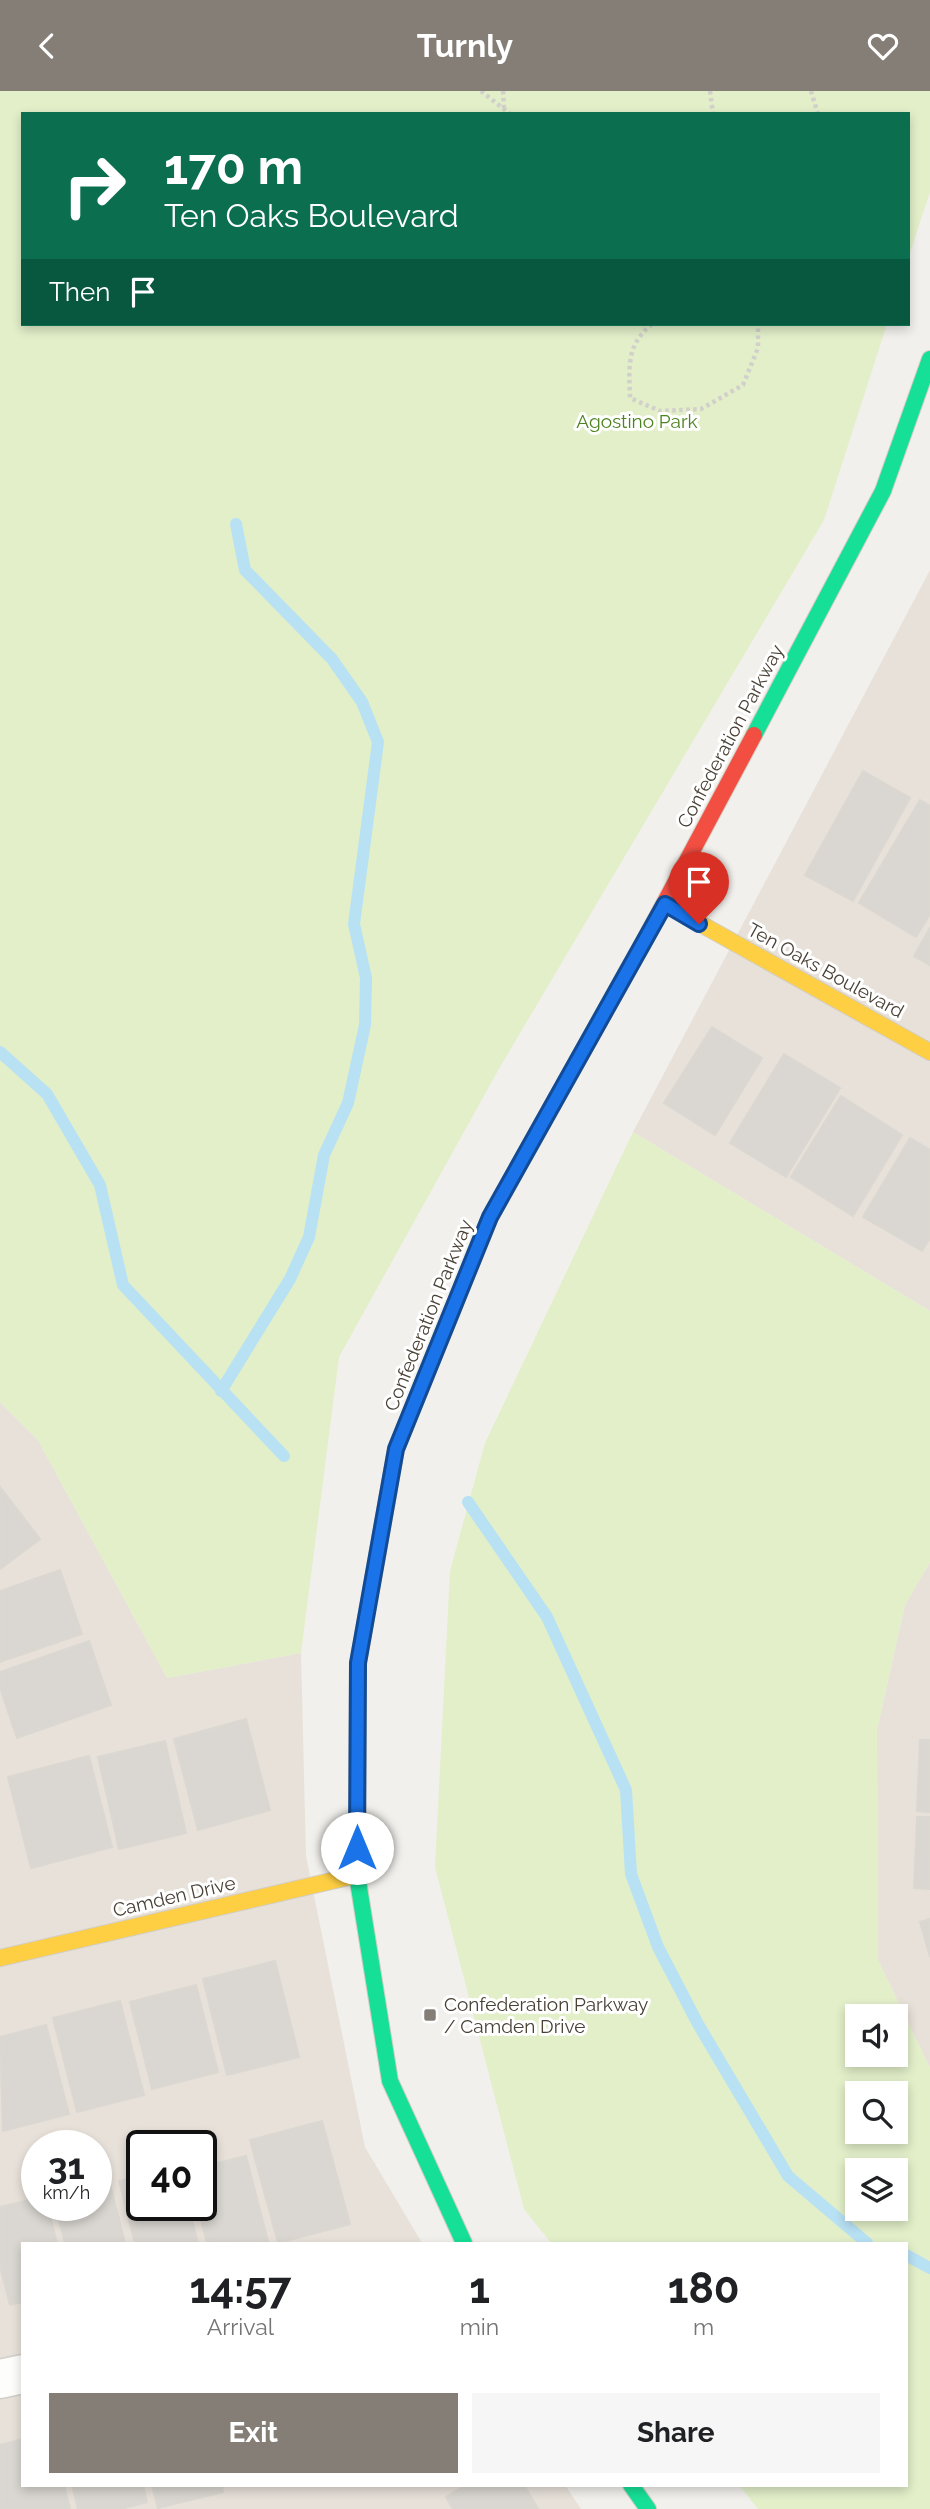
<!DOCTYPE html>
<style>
:root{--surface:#fff;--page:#f6f6f6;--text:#202124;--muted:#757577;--accent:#857e76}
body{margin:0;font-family:Raleway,sans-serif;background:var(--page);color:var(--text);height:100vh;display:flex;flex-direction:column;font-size:26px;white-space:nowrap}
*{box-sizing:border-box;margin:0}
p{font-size:23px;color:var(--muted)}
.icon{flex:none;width:38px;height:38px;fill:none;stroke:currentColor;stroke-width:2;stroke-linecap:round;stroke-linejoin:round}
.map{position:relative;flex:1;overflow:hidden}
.details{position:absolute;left:21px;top:2151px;width:887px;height:245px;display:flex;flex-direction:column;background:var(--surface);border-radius:0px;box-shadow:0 4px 10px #0003}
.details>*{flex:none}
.hud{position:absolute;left:21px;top:21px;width:889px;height:214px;border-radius:0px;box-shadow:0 4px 10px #0003;background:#0b6e4f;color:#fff;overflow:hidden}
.fabs{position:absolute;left:845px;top:1913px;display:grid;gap:14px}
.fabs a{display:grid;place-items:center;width:63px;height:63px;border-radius:0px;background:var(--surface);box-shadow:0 4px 10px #0003;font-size:35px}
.speed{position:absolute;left:21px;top:2039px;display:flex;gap:14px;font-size:35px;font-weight:700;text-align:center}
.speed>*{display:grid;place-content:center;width:91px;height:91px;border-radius:50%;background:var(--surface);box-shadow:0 4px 10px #0003;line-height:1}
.speed small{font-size:18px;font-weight:400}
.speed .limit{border:4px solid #111;border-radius:10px;background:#fff;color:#111}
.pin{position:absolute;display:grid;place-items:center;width:60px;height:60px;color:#fff;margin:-72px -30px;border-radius:50% 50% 50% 0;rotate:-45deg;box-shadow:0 0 7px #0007}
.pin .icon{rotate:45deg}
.me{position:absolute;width:77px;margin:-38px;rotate:0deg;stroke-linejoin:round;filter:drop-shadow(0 0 5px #0008)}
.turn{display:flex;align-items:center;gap:24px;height:147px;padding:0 28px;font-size:32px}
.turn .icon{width:91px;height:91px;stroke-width:2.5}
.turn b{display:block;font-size:49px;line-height:60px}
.then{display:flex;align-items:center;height:66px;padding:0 28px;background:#0003;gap:14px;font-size:26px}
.eta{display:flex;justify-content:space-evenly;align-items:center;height:119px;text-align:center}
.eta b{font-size:42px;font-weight:700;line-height:49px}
.primary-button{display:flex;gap:14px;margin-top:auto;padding:14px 28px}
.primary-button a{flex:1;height:80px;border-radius:0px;background:var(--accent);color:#fff;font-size:28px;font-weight:700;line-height:80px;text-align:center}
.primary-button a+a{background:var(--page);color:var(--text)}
header{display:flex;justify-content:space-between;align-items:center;height:91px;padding:0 28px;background:var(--accent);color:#fff;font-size:32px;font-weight:700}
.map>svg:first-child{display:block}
</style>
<header><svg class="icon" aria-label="back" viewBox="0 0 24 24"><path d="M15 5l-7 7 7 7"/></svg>Turnly<svg class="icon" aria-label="heart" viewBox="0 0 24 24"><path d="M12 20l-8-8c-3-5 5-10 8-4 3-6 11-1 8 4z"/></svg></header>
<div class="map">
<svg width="930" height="2418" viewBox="0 0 930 2418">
<rect width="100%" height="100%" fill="#f2f0ec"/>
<path fill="#e7e1d9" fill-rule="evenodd" d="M930,479V1220L633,1041Z
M0,1311L38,1349L167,1587L301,1562L306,1765L365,2056L422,2152H23V2394H565L581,2418H0ZM37,2054H96V2114H37ZM142,2054H201V2114H142Z
M930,1471V1977L878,1869L877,1639L905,1514Z"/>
<path fill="#e2efc9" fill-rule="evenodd" d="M0,0H930V101L908,168V23H23V233H887L824,429L500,976L339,1266L301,1562L167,1587L38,1349L0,1311Z
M633,1041L930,1220V1471L905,1514L877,1639L878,1869L930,1977V2418H758L739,2394H906V2152H551L524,2118L435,1776L450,1480L485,1352ZM896,1925V1964H858V1925ZM896,2002V2040H858V2002ZM896,2079V2118H858V2079Z"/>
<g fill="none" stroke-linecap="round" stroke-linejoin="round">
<path stroke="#b8e1f4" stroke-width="12" d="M0,961L47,1003L100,1094L123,1194L284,1365
M221,1300L290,1188L309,1146L324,1064L348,1012L365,934L366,887L354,833L378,651L362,611L332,568L245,479L236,433
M468,1411L547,1526L626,1699L631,1783L658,1856L698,1933L788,2085L867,2152
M906,2164L930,2177"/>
</g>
<path fill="#dad7d2" stroke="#dbd7d1" stroke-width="2" d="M863,680L910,707L853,810L805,784Z
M920,709L930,715V823L916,846L859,812Z
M930,837V874L914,865Z
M712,936L762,967L715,1044L664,1012Z
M784,963L840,997L786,1086L730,1052Z
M841,1005L902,1044L853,1125L791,1086Z
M910,1047L930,1059V1147L922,1160L863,1126Z
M0,1396L40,1448L0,1478Z
M60,1479L82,1543L0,1571V1500Z
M89,1550L111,1614L17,1647L0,1597V1581Z
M246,1628L270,1719L198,1739L174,1648Z
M920,1649H930V1721L917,1720Z
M165,1650L186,1742L119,1758L98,1666Z
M89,1665L112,1756L31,1777L8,1686Z
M917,1726H930V1798L914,1797Z
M930,1828V1866L920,1831Z
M275,1870L299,1966L227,1984L203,1888Z
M196,1894L218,1981L152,1998L130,1911Z
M120,1910L144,2004L77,2021L53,1927Z
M46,1934L69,2023L3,2040L0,1946Z
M322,2030L350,2133L278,2152L250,2049Z
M246,2065L268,2150L207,2152L197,2114H201V2076Z
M142,2084V2114H188L198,2152H135L119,2090Z
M110,2093L125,2152H65L55,2114H96V2097Z
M37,2107V2114H47L57,2152H23V2211L10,2214L0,2175V2116Z
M23,2348V2394H64L70,2418H0V2354Z
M72,2394H143L147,2411L121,2418H78Z
M152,2394H222L223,2401L158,2417Z
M466,2394H524L538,2418H453L446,2406Z"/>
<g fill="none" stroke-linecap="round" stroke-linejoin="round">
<defs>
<path id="street" d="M0,2288L23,2283"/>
<path id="fast" d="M754,644L883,400L930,268
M452,1220L490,1126L642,854
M374,1482L358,1572L357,1784L390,1990L464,2152
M631,2394L648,2418"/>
<path id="slow" d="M665,813L930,961
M374,1482L396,1358L452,1220
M0,1867L357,1784"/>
<path id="jam" d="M642,854L754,644"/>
</defs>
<use href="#street" stroke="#d0cec9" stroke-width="41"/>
<use href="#fast" stroke="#d2cdc2" stroke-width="18"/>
<use href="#slow" stroke="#d2cdc2" stroke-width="18"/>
<use href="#jam" stroke="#d2cdc2" stroke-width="18"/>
<path stroke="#d2d0ca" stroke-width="4.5" stroke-dasharray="3.5 3.5" stroke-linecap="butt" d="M481,0L510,23
M503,0L504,17
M710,0L713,23
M811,0L818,23
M652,233C626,254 629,276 630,307L660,320L701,318L743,294L758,257V233"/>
<use href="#street" stroke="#fdfdfc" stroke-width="38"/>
<use href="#fast" stroke="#16e098" stroke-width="16"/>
<use href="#slow" stroke="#ffcf43" stroke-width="16"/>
<use href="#jam" stroke="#f24e42" stroke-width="16"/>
</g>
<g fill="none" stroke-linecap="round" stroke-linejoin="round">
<defs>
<path id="route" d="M357,1757L358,1572L396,1358L490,1126L665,813L699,833"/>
</defs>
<use href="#route" stroke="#114b97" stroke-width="18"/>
<use href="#route" stroke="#1a73e8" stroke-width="12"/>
</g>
<rect fill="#857e76" stroke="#fff" stroke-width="2.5" x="423" y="1917" width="14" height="14" rx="3.5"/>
<g text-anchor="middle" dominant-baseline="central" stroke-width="6" stroke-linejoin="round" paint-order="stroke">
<g font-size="19" fill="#4e8322" stroke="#fff">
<text x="637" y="330">Agostino Park</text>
</g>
<g font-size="19" fill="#4a4136" stroke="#fff">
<text transform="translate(730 645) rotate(-62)">Confederation Parkway</text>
<text transform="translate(826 879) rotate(29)">Ten Oaks Boulevard</text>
<text transform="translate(428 1224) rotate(-68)">Confederation Parkway</text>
<text transform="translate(174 1805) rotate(-13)">Camden Drive</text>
</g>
<g font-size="19" fill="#4a4136" stroke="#fff" text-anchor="start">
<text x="444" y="1913">Confederation Parkway<tspan x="444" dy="22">/ Camden Drive</tspan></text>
</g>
</g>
</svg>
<div class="fabs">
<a><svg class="icon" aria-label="sound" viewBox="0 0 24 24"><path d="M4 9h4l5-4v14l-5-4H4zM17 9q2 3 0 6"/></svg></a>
<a><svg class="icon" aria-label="search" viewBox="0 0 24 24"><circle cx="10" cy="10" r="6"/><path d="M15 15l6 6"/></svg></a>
<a><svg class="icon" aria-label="layers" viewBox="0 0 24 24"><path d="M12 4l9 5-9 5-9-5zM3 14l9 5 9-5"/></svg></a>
</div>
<div class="speed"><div>31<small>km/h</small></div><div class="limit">40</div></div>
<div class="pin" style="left:699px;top:833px;background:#d93025"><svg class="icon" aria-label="arrive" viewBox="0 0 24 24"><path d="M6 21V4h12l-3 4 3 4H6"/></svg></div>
<svg class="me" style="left:357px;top:1757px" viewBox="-20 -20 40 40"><circle r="19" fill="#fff"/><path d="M0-13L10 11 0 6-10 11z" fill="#1a73e8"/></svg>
<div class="hud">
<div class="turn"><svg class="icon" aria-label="right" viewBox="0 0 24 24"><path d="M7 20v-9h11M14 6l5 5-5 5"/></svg><div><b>170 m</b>Ten Oaks Boulevard</div></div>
<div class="then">Then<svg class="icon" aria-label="arrive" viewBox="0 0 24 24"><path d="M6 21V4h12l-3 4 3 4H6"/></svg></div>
</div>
<section class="details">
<div class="eta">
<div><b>14:57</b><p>Arrival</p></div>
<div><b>1</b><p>min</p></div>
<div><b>180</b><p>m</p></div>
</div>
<div class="primary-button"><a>Exit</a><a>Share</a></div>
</section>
</div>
